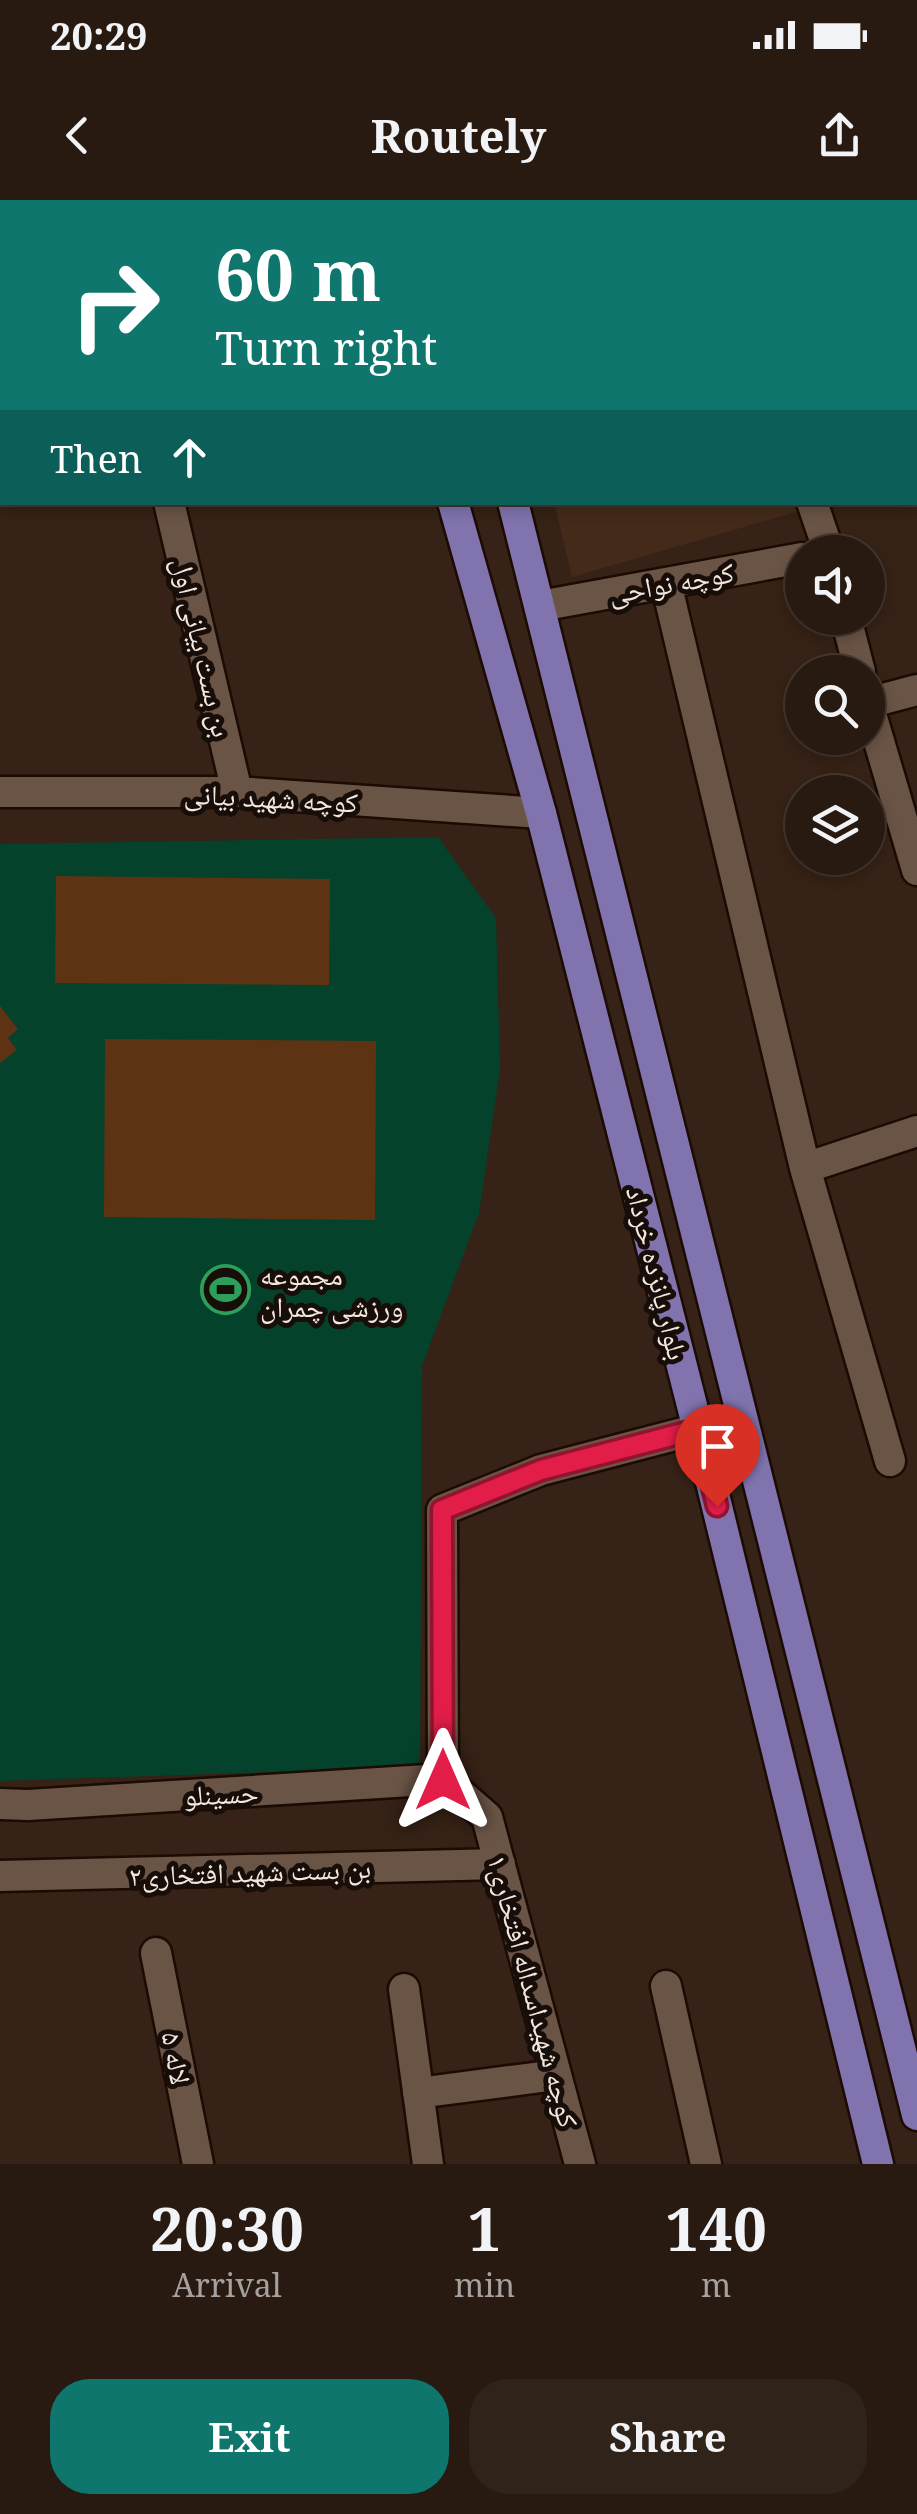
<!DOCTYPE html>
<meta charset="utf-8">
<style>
:root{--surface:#281a10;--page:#302319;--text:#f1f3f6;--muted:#a5a19f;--line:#443830;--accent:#0f766e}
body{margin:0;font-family:"Noto Serif","Noto Naskh Arabic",serif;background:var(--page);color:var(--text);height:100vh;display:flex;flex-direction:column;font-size:38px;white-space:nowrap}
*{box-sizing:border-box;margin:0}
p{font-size:32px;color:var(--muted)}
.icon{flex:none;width:55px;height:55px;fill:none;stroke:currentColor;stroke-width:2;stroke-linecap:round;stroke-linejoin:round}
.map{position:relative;height:1964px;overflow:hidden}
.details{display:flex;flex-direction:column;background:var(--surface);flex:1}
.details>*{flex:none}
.top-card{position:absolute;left:0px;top:0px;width:918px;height:305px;box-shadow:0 5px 15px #0003,0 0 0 2px var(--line);background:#0f766e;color:#fff;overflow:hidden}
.tools{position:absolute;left:785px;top:335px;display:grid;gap:20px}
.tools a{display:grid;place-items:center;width:100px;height:100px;border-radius:50%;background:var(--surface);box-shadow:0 5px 15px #0003,0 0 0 2px var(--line);font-size:50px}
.pin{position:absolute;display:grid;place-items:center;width:85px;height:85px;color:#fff;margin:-102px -42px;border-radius:50% 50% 50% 0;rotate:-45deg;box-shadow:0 0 10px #0007}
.pin .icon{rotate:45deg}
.me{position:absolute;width:110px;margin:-55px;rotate:0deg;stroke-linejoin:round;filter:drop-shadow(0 0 8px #0008)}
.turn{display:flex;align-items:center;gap:35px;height:210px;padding:0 50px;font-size:45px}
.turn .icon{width:130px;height:130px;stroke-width:2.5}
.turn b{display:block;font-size:70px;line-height:85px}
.then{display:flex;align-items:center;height:95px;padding:0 50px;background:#0003;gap:20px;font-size:38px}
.eta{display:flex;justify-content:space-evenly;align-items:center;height:170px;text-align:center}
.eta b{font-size:60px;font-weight:700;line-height:70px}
.button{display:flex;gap:20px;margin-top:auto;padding:20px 50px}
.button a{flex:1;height:115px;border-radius:40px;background:var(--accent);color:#fff;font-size:40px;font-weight:700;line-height:115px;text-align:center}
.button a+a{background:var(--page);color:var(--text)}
.status{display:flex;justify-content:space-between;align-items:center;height:70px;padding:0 50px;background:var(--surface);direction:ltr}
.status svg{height:28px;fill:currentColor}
header{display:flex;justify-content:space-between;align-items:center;height:130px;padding:0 50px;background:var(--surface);font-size:45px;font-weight:700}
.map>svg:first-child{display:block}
</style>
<div class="status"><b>20:29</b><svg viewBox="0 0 49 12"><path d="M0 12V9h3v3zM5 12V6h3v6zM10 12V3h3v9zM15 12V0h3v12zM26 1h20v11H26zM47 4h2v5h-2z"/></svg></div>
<header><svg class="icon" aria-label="back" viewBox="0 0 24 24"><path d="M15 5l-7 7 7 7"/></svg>Routely<svg class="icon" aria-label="share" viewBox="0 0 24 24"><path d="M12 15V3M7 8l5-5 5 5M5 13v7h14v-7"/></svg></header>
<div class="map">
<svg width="917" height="1964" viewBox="0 0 917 1964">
<rect width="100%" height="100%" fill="#362216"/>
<path fill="#432a19" d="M801,302L803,310L572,377L554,303Z"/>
<path fill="#05422c" d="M438,637L496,718L500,869L479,1013L422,1166L420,1567L0,1581V644Z"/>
<path fill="#5e3313" d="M56,676L330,679L329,785L55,783Z
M0,806L18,829L8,838L17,850L0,863Z
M105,839L376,841L375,1020L104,1017Z"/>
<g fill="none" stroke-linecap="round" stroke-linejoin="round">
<defs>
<path id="minor" d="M915,273H917
M169,302L237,592
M812,302L829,352
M666,383L805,968L890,1261
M540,406L802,358
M846,418L860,472
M868,503L917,490
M868,504L917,670
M0,592H237L541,613
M805,968L917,931
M443,1579L442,1310L541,1270L698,1229
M443,1579L487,1617L580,1964
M0,1604L28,1605L443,1579
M0,1676L500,1664
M156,1753L198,1964
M666,1786L706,1964
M404,1789L428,1964
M418,1893L556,1875"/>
<path id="major" d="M443,0L444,2
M635,0V2
M368,2L381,0
M704,2L714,0
M0,95H2
M0,152L2,151
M453,302L541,613L698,1229L878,1964
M513,302L917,1915"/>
</defs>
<use href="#minor" stroke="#1c0b02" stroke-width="35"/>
<use href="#major" stroke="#1c0b02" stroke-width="35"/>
<use href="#minor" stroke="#6a5446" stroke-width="30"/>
<use href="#major" stroke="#8173ae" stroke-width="30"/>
</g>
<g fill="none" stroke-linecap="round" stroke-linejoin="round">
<defs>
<path id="route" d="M443,1580L442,1310L541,1270L698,1229L717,1306"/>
</defs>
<use href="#route" stroke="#92132f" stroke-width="25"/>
<use href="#route" stroke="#e11d48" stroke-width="18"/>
</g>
<defs>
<symbol id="stadium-ring" viewBox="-11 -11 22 22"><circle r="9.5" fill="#170e09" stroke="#2e9e5b" stroke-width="1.5"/><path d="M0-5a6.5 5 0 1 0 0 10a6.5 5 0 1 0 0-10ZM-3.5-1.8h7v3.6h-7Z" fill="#2e9e5b"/></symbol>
</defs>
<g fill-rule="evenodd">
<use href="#stadium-ring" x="198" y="1062" width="55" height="55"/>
</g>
<g text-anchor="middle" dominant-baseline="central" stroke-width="10" stroke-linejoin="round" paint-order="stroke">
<g font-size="28" fill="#f4e7de" stroke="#170e09">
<text transform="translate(671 382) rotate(-10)">کوچه نواحی</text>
<text transform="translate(203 447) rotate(77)">بن بست بیانی اول</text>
<text transform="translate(271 597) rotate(3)">کوچه شهید بیانی</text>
<text transform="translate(658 1073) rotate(76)">بلوار پانزده خرداد</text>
<text transform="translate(221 1593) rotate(-3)">حسینلو</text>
<text transform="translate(250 1671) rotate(-2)">بن بست شهید افتخاری۲</text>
<text transform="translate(534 1791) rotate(75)">کوچه شهیداسداله افتخاری۱</text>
<text transform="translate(177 1858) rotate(79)">لاله ۵</text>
</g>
<g font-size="28" fill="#f4e7de" stroke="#170e09" text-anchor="start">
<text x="260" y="1074">مجموعه<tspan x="260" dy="32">ورزشی چمران</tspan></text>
</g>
</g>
</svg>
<div class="tools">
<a><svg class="icon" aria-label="sound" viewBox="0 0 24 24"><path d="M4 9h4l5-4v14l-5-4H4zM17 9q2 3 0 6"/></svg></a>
<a><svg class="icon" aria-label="search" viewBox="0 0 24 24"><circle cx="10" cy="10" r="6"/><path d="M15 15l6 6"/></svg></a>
<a><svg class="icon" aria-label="layers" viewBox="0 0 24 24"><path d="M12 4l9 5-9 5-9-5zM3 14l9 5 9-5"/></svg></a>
</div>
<div class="pin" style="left:717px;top:1306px;background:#d93025"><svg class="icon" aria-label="arrive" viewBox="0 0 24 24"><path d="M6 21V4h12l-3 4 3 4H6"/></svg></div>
<svg class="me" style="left:443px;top:1580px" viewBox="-20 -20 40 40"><path d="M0-17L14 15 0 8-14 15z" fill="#e11d48" stroke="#fff" stroke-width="4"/></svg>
<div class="top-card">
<div class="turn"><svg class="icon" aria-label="right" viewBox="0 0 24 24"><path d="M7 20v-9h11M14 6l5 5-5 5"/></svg><div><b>60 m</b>Turn right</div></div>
<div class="then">Then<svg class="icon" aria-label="ahead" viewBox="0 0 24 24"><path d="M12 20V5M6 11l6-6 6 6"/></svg></div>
</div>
</div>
<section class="details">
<div class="eta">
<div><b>20:30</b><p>Arrival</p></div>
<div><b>1</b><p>min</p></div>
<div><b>140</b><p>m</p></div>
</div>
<div class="button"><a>Exit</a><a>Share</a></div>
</section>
